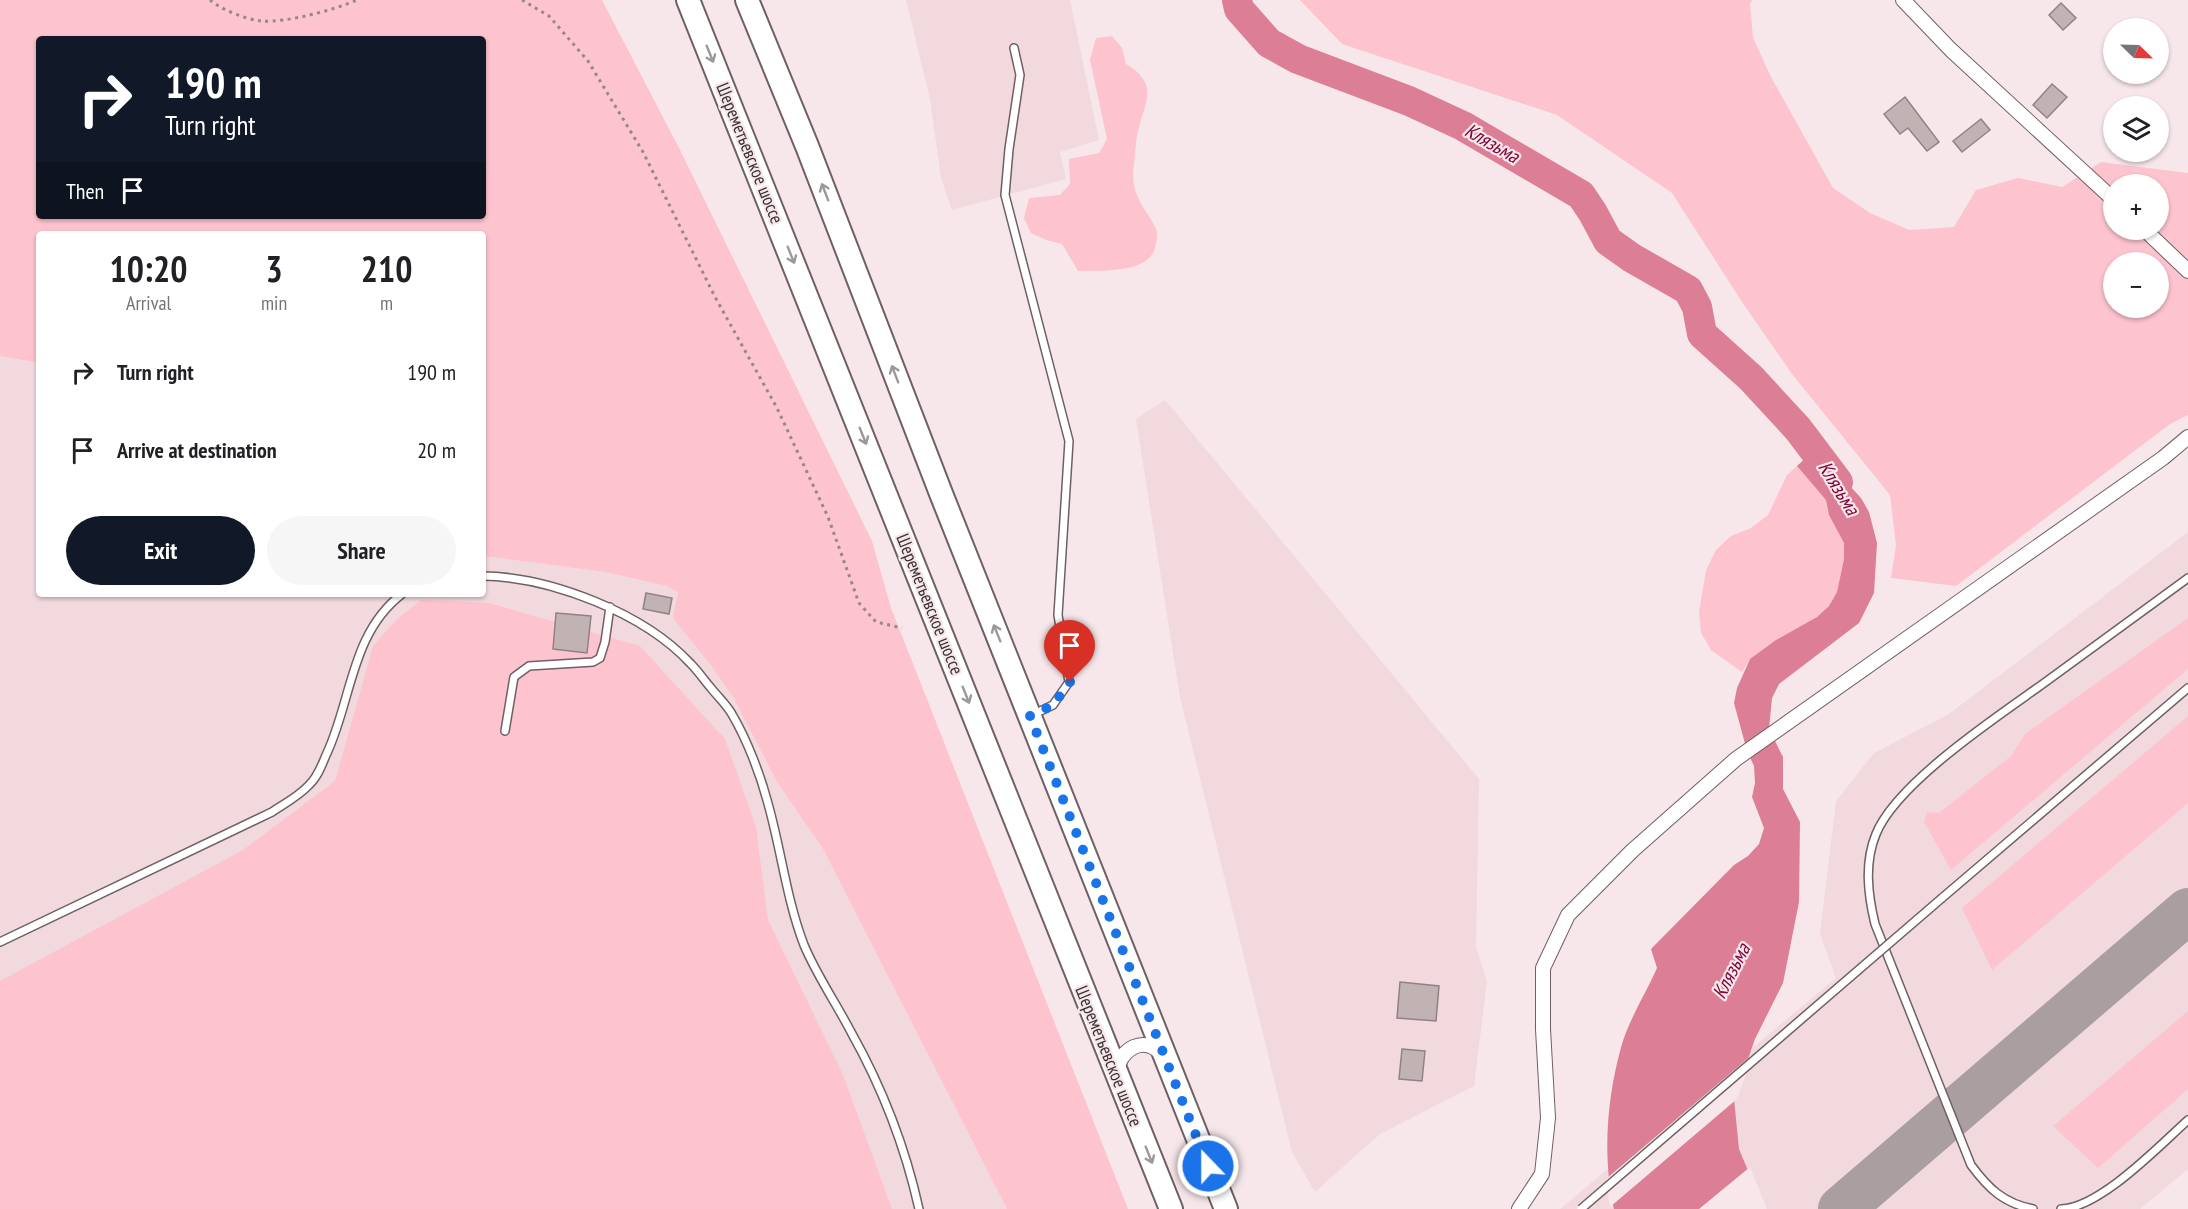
<!DOCTYPE html>
<meta charset="utf-8">
<style>
:root{--surface:#fff;--page:#f6f6f6;--text:#202124;--muted:#757577;--accent:#111827}
body{margin:0;font-family:"PT Sans Narrow",sans-serif;background:var(--page);color:var(--text);height:100vh;display:flex;flex-direction:column;font-size:22px;white-space:nowrap}
*{box-sizing:border-box;margin:0}
p{font-size:20px;color:var(--muted)}
.icon{flex:none;width:33px;height:33px;fill:none;stroke:currentColor;stroke-width:2;stroke-linecap:round;stroke-linejoin:round}
.map{position:relative;flex:1;overflow:hidden}
.side{position:absolute;left:36px;top:231px;width:450px;height:366px;display:flex;flex-direction:column;background:var(--surface);border-radius:6px;box-shadow:0 2px 4px #0004}
.side>*{flex:none}
.hud{position:absolute;left:36px;top:36px;width:450px;height:183px;border-radius:6px;box-shadow:0 2px 4px #0004;background:#111827;color:#fff;overflow:hidden}
.needle{width:39px;rotate:113deg}
.buttons{position:absolute;left:2103px;top:18px;display:grid;gap:12px}
.buttons a{display:grid;place-items:center;width:66px;height:66px;border-radius:50%;background:var(--surface);box-shadow:0 2px 4px #0004;font-size:30px}
.pin{position:absolute;display:grid;place-items:center;width:51px;height:51px;color:#fff;margin:-62px -26px;border-radius:50% 50% 50% 0;rotate:-45deg;box-shadow:0 0 6px #0007}
.pin .icon{rotate:45deg}
.me{position:absolute;width:66px;margin:-33px;rotate:338deg;stroke-linejoin:round;filter:drop-shadow(0 0 4px #0008)}
.turn{display:flex;align-items:center;gap:21px;height:126px;padding:0 30px;font-size:27px}
.turn .icon{width:78px;height:78px;stroke-width:2.5}
.turn b{display:block;font-size:42px;line-height:51px}
.then{display:flex;align-items:center;height:57px;padding:0 30px;background:#0003;gap:12px;font-size:22px}
.eta{display:flex;justify-content:space-evenly;align-items:center;height:102px;text-align:center}
.eta b{font-size:36px;font-weight:600;line-height:42px}
.primary-button{display:flex;gap:12px;margin-top:auto;padding:12px 30px}
.primary-button a{flex:1;height:69px;border-radius:36px;background:var(--accent);color:#fff;font-size:24px;font-weight:600;line-height:69px;text-align:center}
.primary-button a+a{background:var(--page);color:var(--text)}
ul{padding:0;list-style:none}
li{display:flex;align-items:center;gap:18px;height:78px;padding:0 30px}
li div{flex:1}
li b{display:block;font-size:22px}
li em{font-style:normal}
.map>svg:first-child{display:block}
</style>
<div class="map">
<svg width="2188" height="1209" viewBox="0 0 2188 1209">
<rect width="100%" height="100%" fill="#f7e7ea"/>
<path fill="#f2d9de" d="M906,0H1070L1099,140L1060,152L1066,179L952,210L941,178L930,99Z
M0,356L39,363V594H483V556L605,572L668,586L678,592L710,664L733,697L777,782L823,849L1007,1209H0Z
M1165,400L1479,779L1476,947L1487,982L1474,1086L1380,1134L1315,1192L1292,1152L1180,697L1136,419Z
M2188,532V1169L2140,1209H1560L1836,978L1820,934L1836,801L1874,753L1949,714Z"/>
<path fill="#fdc3cf" fill-rule="evenodd" d="M0,0H602L679,148L872,541L891,608L1128,1209H1007L823,849L777,782L733,697L710,664L673,618L678,592L667,586L605,572L483,556V234H39V363L0,356ZM39,39H483V216H39Z
M1300,0H1753L1750,3L1753,38L1771,77L1833,188L1870,213L1909,230L1954,227L1976,190L2018,178L2062,187L2101,162L2188,173V415L2170,424L1956,586L1891,578L1896,545L1890,495L1792,374L1742,302L1672,193L1557,115L1342,44ZM2114,184H2158V230H2114ZM2114,262H2158V308H2114Z
M1112,36L1122,48L1126,64C1166,87 1138,110 1136,144C1135,158 1131,176 1135,189C1139,205 1150,215 1156,229C1158,234 1157,238 1156,243C1153,275 1102,270 1078,271L1062,244L1046,240L1031,233L1024,218L1029,198L1060,195L1070,184L1069,159L1099,153L1107,139L1090,60L1096,38Z
M1797,466L1826,500L1829,515L1844,543V559L1837,592L1829,606L1817,617L1750,659L1742,672L1711,650L1701,633L1699,612L1706,570L1716,550L1731,536L1751,528L1768,515L1787,475Z
M421,600L489,603L640,646L725,739L756,827L768,920L843,1075L892,1209H0V981L243,850L335,781L373,646L397,619Z
M2188,618V669L1951,870L1924,822L1927,812L1939,813L2011,756L2025,734Z
M2188,716V803L1992,970L1962,908Z
M2188,1011V1089L2098,1168L2053,1126Z"/>
<path fill="#dc7e95" d="M1822,443L1833,460L1839,474L1861,498L1869,512L1877,543L1874,593L1859,623L1779,684L1772,698L1769,729L1783,757V789L1800,822L1799,902L1783,983L1755,1039L1734,1099L1739,1149L1764,1209H1614C1602,1156 1607,1096 1622,1044C1629,1020 1647,991 1657,968L1651,949L1734,865L1748,856L1759,844L1764,828L1752,797L1755,783L1754,766L1747,751L1734,703L1737,688L1750,659L1776,640L1817,617L1829,606L1837,592L1844,559V543L1829,515L1826,500L1797,466Z"/>
<path fill="#f7e7ea" d="M1753,1054L1737,1099L1610,1207L1606,1179Z
M1750,1167L1767,1209H1699Z"/>
<g fill="none" stroke-linecap="round" stroke-linejoin="round">
<path stroke="#dc7e95" stroke-width="30" d="M1237,0L1239,9L1269,43L1298,59L1409,101L1463,126L1581,195L1593,213L1608,241L1632,258L1688,290L1697,307L1702,334L1751,378L1798,429L1838,482"/>
<path stroke="#aa9ea0" stroke-width="46" d="M1841,1209L2188,911"/>
</g>
<path fill="#c1b2b4" stroke="#918285" stroke-width="1.5" d="M2061,3L2076,18L2063,30L2049,15Z
M2052,84L2067,97L2047,118L2033,105Z
M1905,97L1939,142L1927,151L1908,128L1900,134L1884,114Z
M1981,119L1990,130L1962,152L1953,141Z
M646,593L672,598L669,614L643,609Z
M556,613L591,616L587,653L553,649Z
M1400,982L1439,986L1436,1021L1397,1018Z
M1402,1049L1425,1051L1422,1081L1399,1079Z"/>
<g fill="none" stroke-linecap="round" stroke-linejoin="round">
<defs>
<path id="lane" d="M1014,48L1020,75L1009,149L1005,195L1069,441L1058,615L1069,682L1053,705L1032,715
M483,576C551,577 644,613 691,664C698,671 704,680 711,688C718,697 728,706 733,716C747,740 760,774 767,800C781,848 786,898 804,945C817,976 836,1003 851,1032C883,1089 905,1146 919,1209
M505,731L514,677L529,666L593,662L600,658L605,642L610,607
M1942,898L2188,688
M0,942L272,812C284,804 299,796 309,785C318,777 322,764 327,753C352,699 351,633 402,594
M2033,1209C2003,1203 1988,1188 1971,1165L1875,924C1868,895 1864,863 1876,834C1896,784 1995,718 2040,686C2090,650 2139,614 2188,578
M2061,1209C2100,1208 2159,1146 2188,1120"/>
<path id="street" d="M1903,0L1951,50L2114,200
M2145,230L2188,271
M1117,1072C1119,1049 1145,1034 1162,1055
M1519,1209L1542,1174L1548,1118L1543,1029V968L1568,915L1633,850L1736,759L2163,458L2188,437"/>
<path id="primary" d="M688,0L1171,1209
M747,0L807,146L942,496L1226,1209"/>
</defs>
<use href="#lane" stroke="#6e6063" stroke-width="10"/>
<use href="#street" stroke="#6e6063" stroke-width="16"/>
<use href="#primary" stroke="#6e6063" stroke-width="26"/>
<path stroke="#93888a" stroke-width="3" stroke-dasharray="3 4.5" stroke-linecap="butt" d="M210,0C222,10 245,19 261,21C286,23 334,10 357,0
M522,0L549,16L588,61L643,152L715,297L777,408L828,517L859,603L876,622L902,628"/>
<use href="#lane" stroke="#fff" stroke-width="7"/>
<use href="#street" stroke="#fff" stroke-width="14"/>
<use href="#primary" stroke="#fff" stroke-width="22"/>
<defs>
<path id="lane-bridge" d="M1581,1209L1942,898"/>
</defs>
<use href="#lane-bridge" stroke="#6e6063" stroke-width="10" stroke-linecap="butt"/>
<use href="#lane-bridge" stroke="#fff" stroke-width="7"/>
</g>
<defs><path id="oneway-shaft" d="M-6 0H5M1.5-3L5.5 0L1.5 3" fill="none" stroke-width="1.6" stroke-linecap="round" stroke-linejoin="round" transform="scale(1.5)"/></defs>
<g stroke="#9b9898">
<use href="#oneway-shaft" transform="translate(710 54) rotate(68)"/>
<use href="#oneway-shaft" transform="translate(825 192) rotate(-111)"/>
<use href="#oneway-shaft" transform="translate(791 255) rotate(68)"/>
<use href="#oneway-shaft" transform="translate(895 374) rotate(-111)"/>
<use href="#oneway-shaft" transform="translate(863 436) rotate(68)"/>
<use href="#oneway-shaft" transform="translate(997 633) rotate(-112)"/>
<use href="#oneway-shaft" transform="translate(966 695) rotate(68)"/>
<use href="#oneway-shaft" transform="translate(1149 1155) rotate(68)"/>
</g>
<g fill="none" stroke-linecap="round" stroke-linejoin="round">
<path stroke="#1a73e8" stroke-width="10" stroke-dasharray="0 18" d="M1070,682L1053,705L1030,716L1208,1166"/>
</g>
<g text-anchor="middle" dominant-baseline="central" stroke-width="4.5" stroke-linejoin="round" paint-order="stroke">
<g font-size="18" fill="#373132" stroke="#f7e7ea">
<text transform="translate(750 153) rotate(68)">Шереметьевское шоссе</text>
<text transform="translate(930 604) rotate(68)">Шереметьевское шоссе</text>
<text transform="translate(1109 1056) rotate(68)">Шереметьевское шоссе</text>
</g>
<g font-size="20" font-style="italic" fill="#7c0538" stroke="#f7e7ea">
<text transform="translate(1492 143) rotate(30)">Клязьма</text>
<text transform="translate(1839 488) rotate(58)">Клязьма</text>
<text transform="translate(1731 971) rotate(-63)">Клязьма</text>
</g>
</g>
</svg>
<div class="buttons">
<a><svg class="needle" viewBox="-14 -14 28 28"><path d="M0-13l5 13h-10z" fill="#e53935"/><path d="M0 13l5-13h-10z" fill="#757577"/></svg></a>
<a><svg class="icon" aria-label="layers" viewBox="0 0 24 24"><path d="M12 4l9 5-9 5-9-5zM3 14l9 5 9-5"/></svg></a>
<a>+</a>
<a>−</a>
</div>
<div class="pin" style="left:1070px;top:682px;background:#d93025"><svg class="icon" aria-label="arrive" viewBox="0 0 24 24"><path d="M6 21V4h12l-3 4 3 4H6"/></svg></div>
<svg class="me" style="left:1208px;top:1166px" viewBox="-20 -20 40 40"><circle r="17" fill="#1a73e8" stroke="#fff" stroke-width="3"/><path d="M0-11L8 9 0 5-8 9z" fill="#fff"/></svg>
<div class="hud">
<div class="turn"><svg class="icon" aria-label="right" viewBox="0 0 24 24"><path d="M7 20v-9h11M14 6l5 5-5 5"/></svg><div><b>190 m</b>Turn right</div></div>
<div class="then">Then<svg class="icon" aria-label="arrive" viewBox="0 0 24 24"><path d="M6 21V4h12l-3 4 3 4H6"/></svg></div>
</div>
<section class="side">
<div class="eta">
<div><b>10:20</b><p>Arrival</p></div>
<div><b>3</b><p>min</p></div>
<div><b>210</b><p>m</p></div>
</div>
<ul>
<li><svg class="icon" aria-label="right" viewBox="0 0 24 24"><path d="M7 20v-9h11M14 6l5 5-5 5"/></svg><div><b>Turn right</b></div><em>190 m</em></li>
<li><svg class="icon" aria-label="arrive" viewBox="0 0 24 24"><path d="M6 21V4h12l-3 4 3 4H6"/></svg><div><b>Arrive at destination</b></div><em>20 m</em></li>
</ul>
<div class="primary-button"><a>Exit</a><a>Share</a></div>
</section>
</div>
